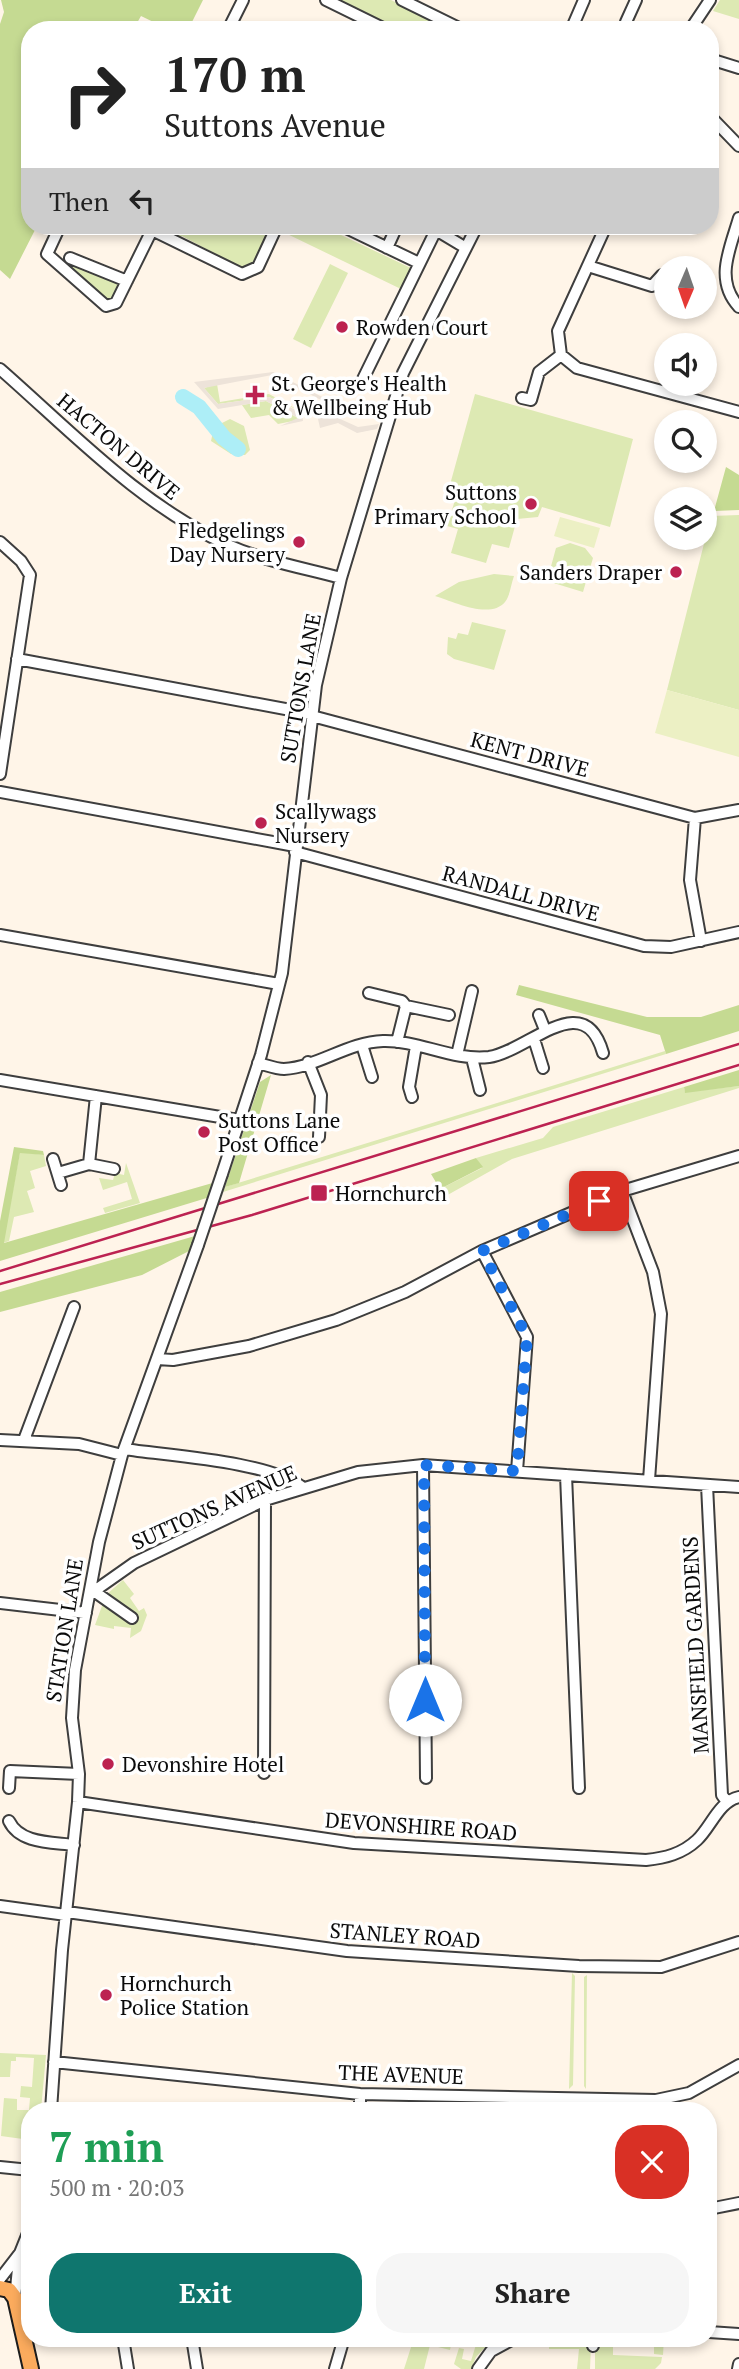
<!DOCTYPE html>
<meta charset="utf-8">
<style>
:root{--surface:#fff;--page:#f6f6f6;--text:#222;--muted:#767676;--accent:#0f766e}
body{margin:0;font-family:"PT Serif",serif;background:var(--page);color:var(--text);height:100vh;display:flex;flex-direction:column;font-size:26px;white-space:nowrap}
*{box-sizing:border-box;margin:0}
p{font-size:23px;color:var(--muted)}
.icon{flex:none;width:38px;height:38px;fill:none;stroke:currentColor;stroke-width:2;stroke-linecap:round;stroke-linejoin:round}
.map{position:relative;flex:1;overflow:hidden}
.details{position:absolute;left:21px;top:2102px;width:696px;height:245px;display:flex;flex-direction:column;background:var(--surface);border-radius:28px;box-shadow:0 4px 10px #0003}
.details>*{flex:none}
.top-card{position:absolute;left:21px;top:21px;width:698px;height:214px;border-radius:28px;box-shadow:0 4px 10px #0003;background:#fff;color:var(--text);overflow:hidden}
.needle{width:46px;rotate:182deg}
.buttons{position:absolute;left:654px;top:256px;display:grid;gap:14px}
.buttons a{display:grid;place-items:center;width:63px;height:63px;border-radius:50%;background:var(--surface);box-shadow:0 4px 10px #0003;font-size:35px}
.pin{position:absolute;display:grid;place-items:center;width:60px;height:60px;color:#fff;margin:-30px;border-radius:14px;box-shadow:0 4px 10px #0006}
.me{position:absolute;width:77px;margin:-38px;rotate:0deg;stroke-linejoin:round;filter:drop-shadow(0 0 5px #0008)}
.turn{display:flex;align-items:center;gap:24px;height:147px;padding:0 28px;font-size:32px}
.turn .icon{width:91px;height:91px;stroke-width:2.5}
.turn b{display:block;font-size:49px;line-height:60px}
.then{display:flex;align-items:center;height:66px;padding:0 28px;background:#0003;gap:14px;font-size:26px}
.round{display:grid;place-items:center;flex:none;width:74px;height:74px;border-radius:28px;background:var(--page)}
.summary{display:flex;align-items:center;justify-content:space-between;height:119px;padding:0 28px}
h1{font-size:42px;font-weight:600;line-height:52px;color:#1e9e55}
.button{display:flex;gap:14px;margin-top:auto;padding:14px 28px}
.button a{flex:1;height:80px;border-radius:28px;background:var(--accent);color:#fff;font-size:28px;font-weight:600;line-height:80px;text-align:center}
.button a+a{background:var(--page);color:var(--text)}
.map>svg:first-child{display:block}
</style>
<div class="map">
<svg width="739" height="2369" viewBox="0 0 739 2369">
<rect width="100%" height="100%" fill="#fff5e8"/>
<path fill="#dde9b3" d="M336,0H391L452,30H398Z
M720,0H739V19L713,11Z
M160,226H274L255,265L243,269L182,236L177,238L161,229Z
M283,226H322L413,269L403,290L281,231Z
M59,259L121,284L114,300L108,303Z
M330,264L348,273L311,348L293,339Z
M217,384L220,402L269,394L298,410L269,397L218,404L204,388Z
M475,394L633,439L610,527L542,507L538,517L517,519L509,548L492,544L486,563L451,553L458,529L447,526L455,500L451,481Z
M266,401L298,418V420L278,424L269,415L251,418L242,405Z
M230,419L244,426L250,450L245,455L231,454L211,441L214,427Z
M739,515V710L667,690L711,516Z
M570,543L585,548L593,558L583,592L547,581L556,548Z
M494,574L514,576C511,584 510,596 505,602C490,620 452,601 435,596L459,582Z
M472,622L506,630L494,670L454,659L447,654L448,637L456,639L458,633L468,635Z
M665,1051L666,1054L223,1192L225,1187Z
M739,1086V1088L512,1159L444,1197L440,1189L482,1168L476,1158L543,1138L553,1127L684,1087L685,1092Z
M20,1152L44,1155L46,1166L30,1171L35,1188L27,1191L34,1212L14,1217L9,1241L3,1243Z
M126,1163L140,1203L105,1213L103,1208L132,1199L127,1182L103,1190L99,1178L113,1180L115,1173L124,1175Z
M123,1580L134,1594L130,1598L139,1611L144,1608L147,1615L141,1631L130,1638L131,1628L114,1626V1629L95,1625L106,1595Z
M572,1973L575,1976L573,2085L569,2089Z
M587,1975L586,2089L584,2086V1977Z
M0,2053L46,2055L41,2110H30V2140L1,2136L4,2098L17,2099V2110H29L30,2098L20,2097L21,2086L32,2087L34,2058L16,2057V2061H11L10,2077H0Z
M414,2338H432L451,2345L450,2350L430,2345L424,2369H404Z
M478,2338L490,2342L476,2357L471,2369H461L454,2364L459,2348L464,2349L462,2359L471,2361Z
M549,2338H585L586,2345H591L590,2369H577L579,2349H549Z
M602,2338H664L663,2355L654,2354V2345L613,2343V2355L662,2357L661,2363L655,2369H595V2346H601Z"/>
<path fill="#c5da92" d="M1,0H203L188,30H170L141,16L133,30H30V226H37L10,279L0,270V24L4,12Z
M726,467L739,475V510L714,511Z
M519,985L647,1017H701L739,1005V1031L666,1054L660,1035L516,995Z
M739,1070V1086L685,1093L684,1087Z
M271,1075L239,1183L225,1187L260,1082Z
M14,1147L43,1151L44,1155L20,1153L4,1243L216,1182L210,1197L0,1261V1221Z
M476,1158L483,1167L440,1189L431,1174Z
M195,1236L191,1250L142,1275L0,1312V1292Z"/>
<path fill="#ecf0c4" d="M560,517L600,528L594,548L554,536Z
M667,690L739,710V757L655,733Z"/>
<path fill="#ede3d9" d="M273,372L332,402L327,413L358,427L379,424L377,429L357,433L338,423L320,428L318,419L325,402L272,375L204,388L218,404L269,397L302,413L303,421L280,426L298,418L266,401L218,409L194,382Z"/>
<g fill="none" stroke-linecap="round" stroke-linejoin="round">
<path stroke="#adeef7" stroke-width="16" d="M183,397L199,407L224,438L238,449"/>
<defs>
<path id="minor" d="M326,0L387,30
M402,0L463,30
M626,22L636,0
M228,30L243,0
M571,30L584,0
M690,30L710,0
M710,59L739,68
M710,116L739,146
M739,218C730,249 714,280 739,307
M60,226L47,254L106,306L116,303L154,226
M342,226L419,263
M606,226L558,331L561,355L577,368L739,412
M152,230L242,274L258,267L277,226
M436,230L466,248
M387,248L397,226
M70,258L127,281
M588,266L652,286L662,275
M0,369C72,432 140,505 228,545C264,561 304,568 341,578
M363,379L438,226
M522,398L531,400L539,372L561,355
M0,542L21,561L30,575L0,774
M17,659L312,714
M312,716L695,818L739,810
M0,792L295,846
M695,818L690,880L701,941
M295,852L644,946L671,947L739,932
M0,935L279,984
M369,993L402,1001L406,1006L449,1015
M539,1015L545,1030
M534,1039L543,1068
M397,1042L406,1006
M362,1045L372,1077
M457,1055L472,991
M472,1058L480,1090
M308,1062L321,1095L319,1137
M258,1063C266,1065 276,1069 284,1069C318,1067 348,1042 383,1041C419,1040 452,1061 489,1057C529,1051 584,986 603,1053
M0,1080L238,1120
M412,1097L409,1087L416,1046
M53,1159L61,1185
M89,1164L114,1169
M58,1173L89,1164L96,1096
M222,1174L261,1055L282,973L316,685L341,578L403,373L477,226
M622,1191L653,1272L661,1314L649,1480
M482,1251L527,1337L517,1471
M157,1359L173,1360L249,1346L336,1320L405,1292L482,1251L622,1191L739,1156
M0,1440L79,1444L122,1455
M24,1440L74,1307
M124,1449C170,1456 267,1461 302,1487
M423,1465L426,1778
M566,1475L579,1788
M707,1485L722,1795L727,1802
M95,1592L132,1618
M90,1594L134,1563L265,1500L358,1472L423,1465L739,1487
M0,1603L86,1613
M264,1773L265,1500
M9,1788L10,1771L79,1774
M78,1802L354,1843L646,1860C665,1858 682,1854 697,1840C711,1827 719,1801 739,1797
M9,1821C20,1844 52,1842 74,1845
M0,1906L66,1915
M67,1912L347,1951L579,1966L661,1967L739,1942
M54,2062L360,2094L656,2100L689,2093L739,2065
M51,2110L62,1950L78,1802L79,1774L72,1718L75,1670L99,1542L122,1455L198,1245
M360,2110V2094
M0,2167L30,2170
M709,2209L739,2203
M0,2279L20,2253L30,2228
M15,2298L19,2259
M709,2332L739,2334
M123,2338L128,2369
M192,2338L197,2369
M593,2346L594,2338
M335,2369L344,2338
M478,2369L491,2351L515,2338
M738,2369L739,2364"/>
<path id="major" d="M0,2288L9,2290L15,2298L31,2369"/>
</defs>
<use href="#minor" stroke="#3e3e3e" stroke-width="14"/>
<use href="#major" stroke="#1c1c1c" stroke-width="18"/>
<use href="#minor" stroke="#fff" stroke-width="10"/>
<use href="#major" stroke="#fbab5d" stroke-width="14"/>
<path stroke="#bc2251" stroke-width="2.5" d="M0,1271L739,1044
M0,1284L252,1215L739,1065"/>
<defs>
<path id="minor-bridge" d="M198,1245L222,1174"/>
</defs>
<use href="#minor-bridge" stroke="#3e3e3e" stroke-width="14" stroke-linecap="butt"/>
<use href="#minor-bridge" stroke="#fff" stroke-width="10"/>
</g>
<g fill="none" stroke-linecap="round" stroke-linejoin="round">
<path stroke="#1a73e8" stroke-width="12" stroke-dasharray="0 21.6" d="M425,1700L424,1465L517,1471L527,1337L482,1251L599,1201"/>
</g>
<g fill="#bc2251" stroke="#fff" stroke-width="2.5">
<circle cx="342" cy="327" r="7"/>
<path d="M251.5 384.5h7v7h7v7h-7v7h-7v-7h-7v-7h7z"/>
<circle cx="531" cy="504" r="7"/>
<circle cx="299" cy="542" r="7"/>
<circle cx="676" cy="572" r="7"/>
<circle cx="261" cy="823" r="7"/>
<circle cx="204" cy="1132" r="7"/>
<rect x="310" y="1184" width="18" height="18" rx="3.5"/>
<circle cx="108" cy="1764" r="7"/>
<circle cx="106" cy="1995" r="7"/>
</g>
<g text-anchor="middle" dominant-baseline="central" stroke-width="7" stroke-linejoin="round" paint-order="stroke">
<g font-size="21" fill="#0b0b0b" stroke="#fff" text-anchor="start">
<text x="356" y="327">Rowden Court</text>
<text x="271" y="383">St. George's Health<tspan x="271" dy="24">&amp; Wellbeing Hub</tspan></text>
<text x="517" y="492" text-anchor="end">Suttons<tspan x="517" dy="24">Primary School</tspan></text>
<text x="285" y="530" text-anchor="end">Fledgelings<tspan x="285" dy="24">Day Nursery</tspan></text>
<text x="662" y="572" text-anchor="end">Sanders Draper</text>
<text x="275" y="811">Scallywags<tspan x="275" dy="24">Nursery</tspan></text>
<text x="218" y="1120">Suttons Lane<tspan x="218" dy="24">Post Office</tspan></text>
<text x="335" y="1193">Hornchurch</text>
<text x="122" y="1764">Devonshire Hotel</text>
<text x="120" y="1983">Hornchurch<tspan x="120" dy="24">Police Station</tspan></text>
</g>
<g font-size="21" fill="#0b0b0b" stroke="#fff">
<text transform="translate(119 446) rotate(40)">HACTON DRIVE</text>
<text transform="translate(300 688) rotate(-80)">SUTTONS LANE</text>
<text transform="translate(530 754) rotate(15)">KENT DRIVE</text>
<text transform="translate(521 893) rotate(15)">RANDALL DRIVE</text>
<text transform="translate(214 1507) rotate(-24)">SUTTONS AVENUE</text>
<text transform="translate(64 1630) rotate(-81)">STATION LANE</text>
<text transform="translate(695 1645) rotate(-93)">MANSFIELD GARDENS</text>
<text transform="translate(421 1826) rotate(4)">DEVONSHIRE ROAD</text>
<text transform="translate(405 1935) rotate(4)">STANLEY ROAD</text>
<text transform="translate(401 2074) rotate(2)">THE AVENUE</text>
</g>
</g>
</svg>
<div class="buttons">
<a><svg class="needle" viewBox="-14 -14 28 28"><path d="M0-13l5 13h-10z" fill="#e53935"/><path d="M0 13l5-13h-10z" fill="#767676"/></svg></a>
<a><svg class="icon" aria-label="sound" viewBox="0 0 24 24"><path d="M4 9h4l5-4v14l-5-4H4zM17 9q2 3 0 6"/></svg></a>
<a><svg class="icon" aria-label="search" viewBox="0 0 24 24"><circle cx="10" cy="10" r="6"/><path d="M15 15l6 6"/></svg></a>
<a><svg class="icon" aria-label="layers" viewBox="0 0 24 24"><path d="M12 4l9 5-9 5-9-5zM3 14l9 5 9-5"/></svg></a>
</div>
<div class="pin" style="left:599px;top:1201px;background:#d93025"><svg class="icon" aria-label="arrive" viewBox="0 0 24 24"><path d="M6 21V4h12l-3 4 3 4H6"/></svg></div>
<svg class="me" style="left:425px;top:1700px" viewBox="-20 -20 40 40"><circle r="19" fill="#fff"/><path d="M0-13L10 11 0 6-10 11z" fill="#1a73e8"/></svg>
<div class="top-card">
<div class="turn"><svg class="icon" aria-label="right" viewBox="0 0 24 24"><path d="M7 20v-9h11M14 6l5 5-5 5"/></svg><div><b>170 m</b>Suttons Avenue</div></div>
<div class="then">Then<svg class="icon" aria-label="left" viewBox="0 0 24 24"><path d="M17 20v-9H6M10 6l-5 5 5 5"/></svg></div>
</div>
<section class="details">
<div class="summary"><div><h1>7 min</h1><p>500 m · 20:03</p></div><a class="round" style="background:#d93025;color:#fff"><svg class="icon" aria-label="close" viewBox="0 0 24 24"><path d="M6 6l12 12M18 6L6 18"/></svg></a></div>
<div class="button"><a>Exit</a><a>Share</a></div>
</section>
</div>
